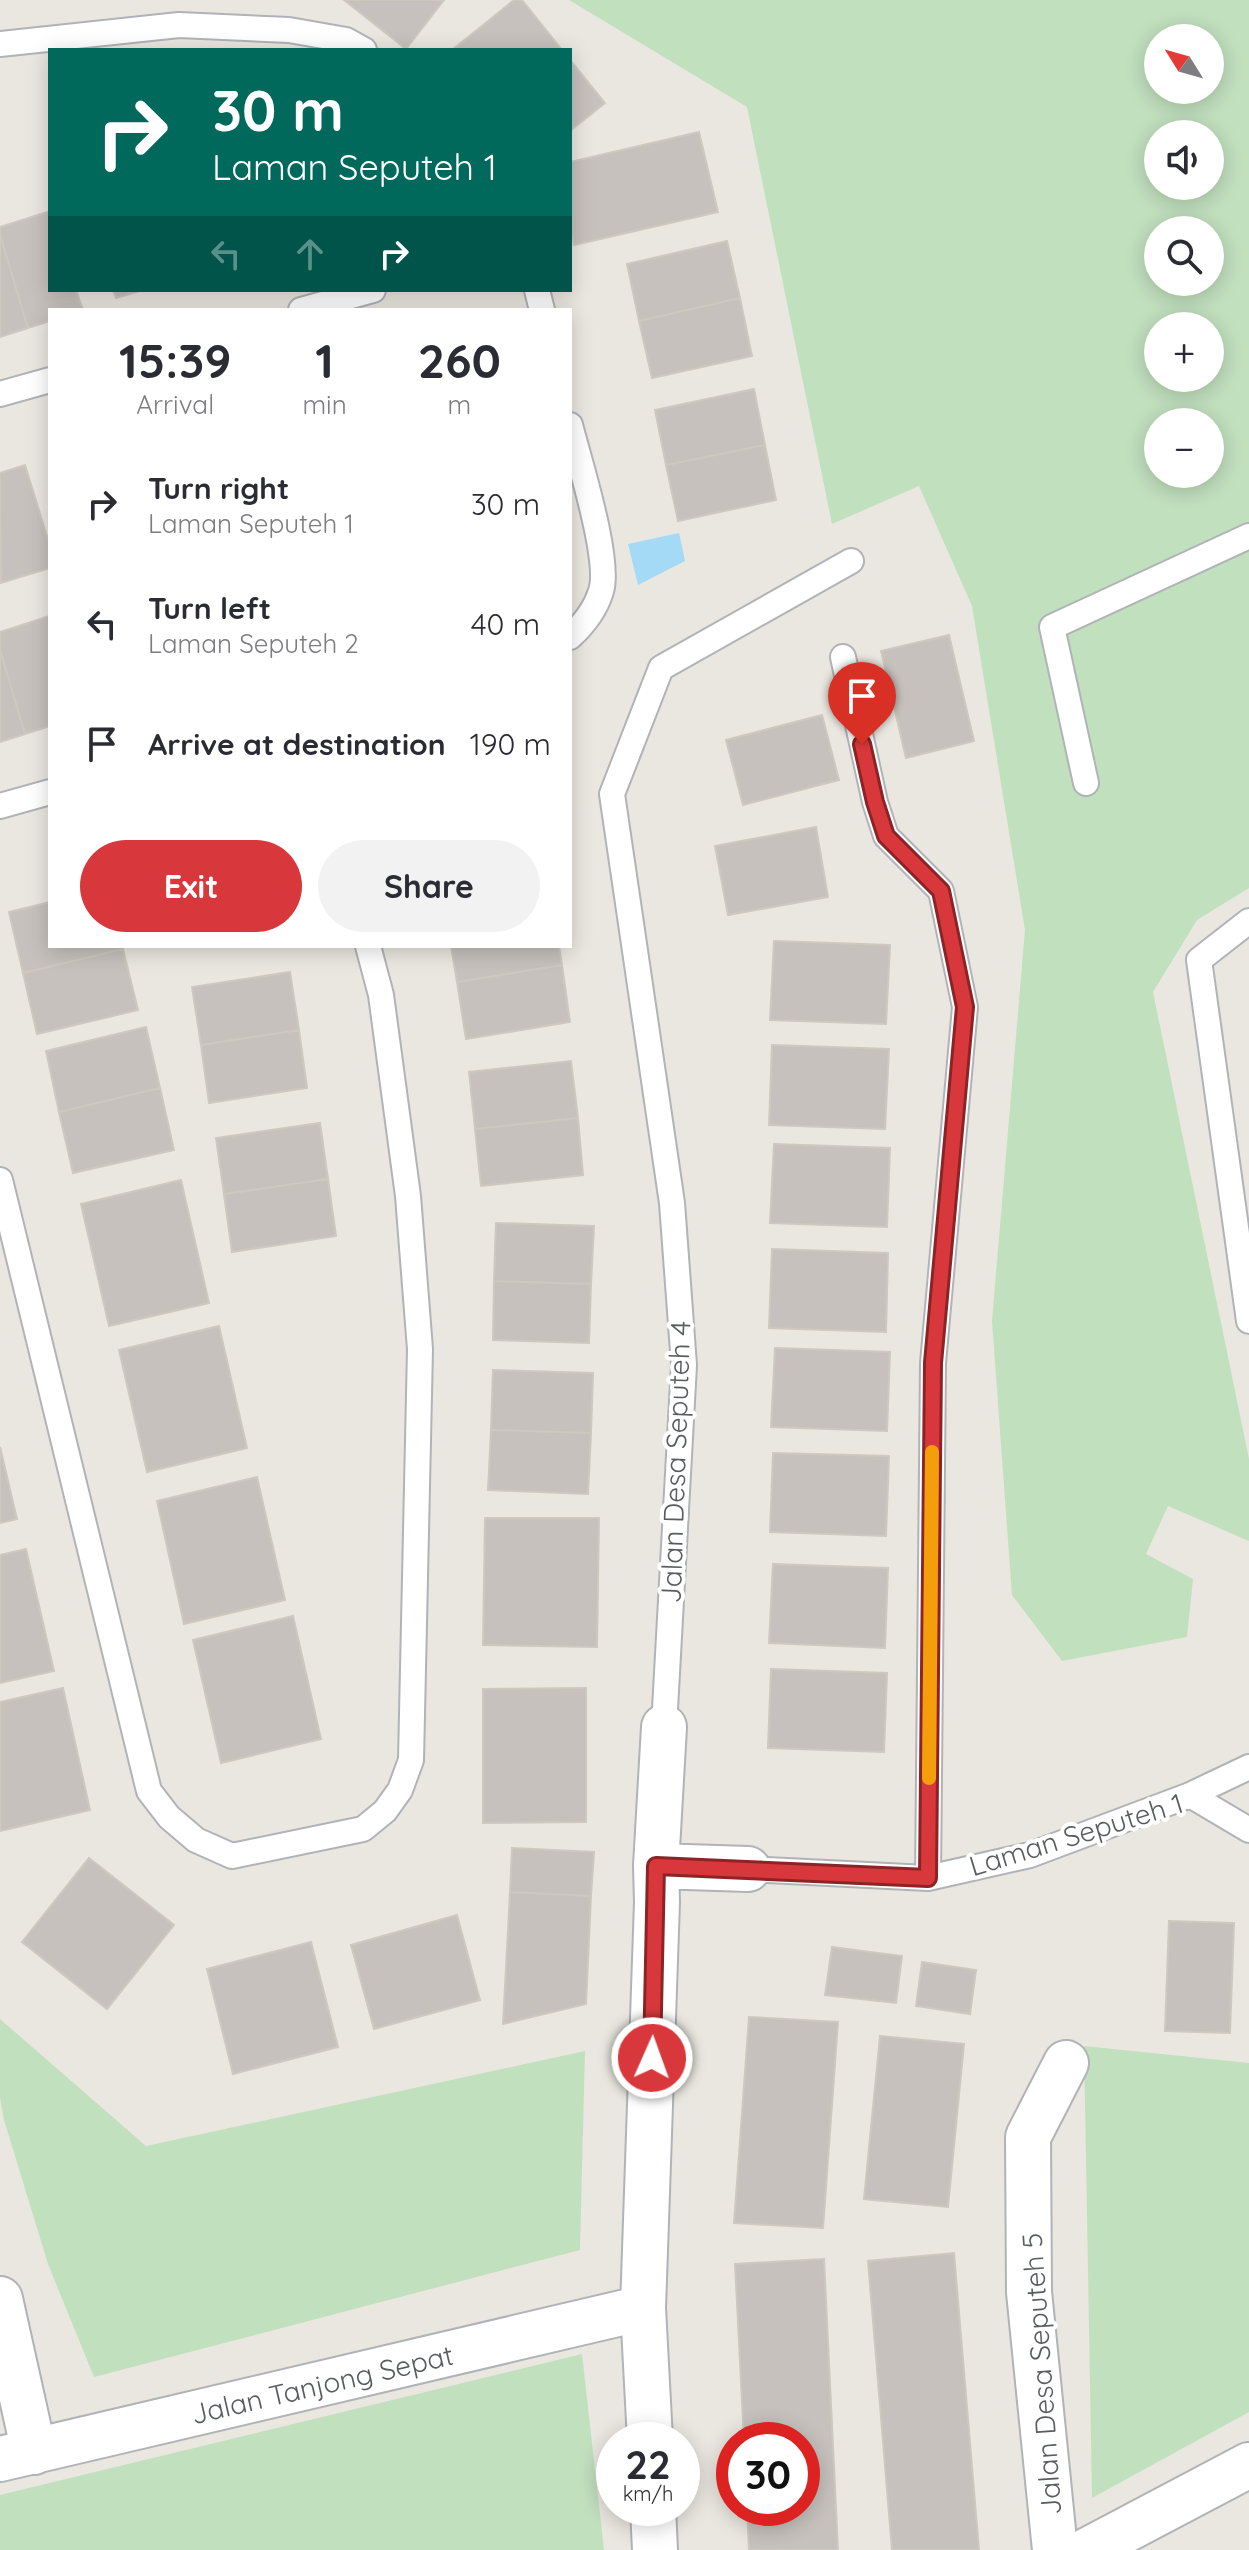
<!DOCTYPE html>
<meta charset="utf-8">
<style>
:root{--surface:#fff;--page:#f2f2f3;--text:#2b2b33;--muted:#7c7c81;--accent:#d8383b}
body{margin:0;font-family:Quicksand,sans-serif;background:var(--page);color:var(--text);height:100vh;display:flex;flex-direction:column;font-size:30px;white-space:nowrap}
*{box-sizing:border-box;margin:0}
p{font-size:26px;color:var(--muted)}
.icon{flex:none;width:44px;height:44px;fill:none;stroke:currentColor;stroke-width:2;stroke-linecap:round;stroke-linejoin:round}
.map{position:relative;flex:1;overflow:hidden}
.drawer{position:absolute;left:48px;top:308px;width:524px;height:640px;display:flex;flex-direction:column;background:var(--surface);border-radius:0px;box-shadow:0 4px 20px #0003}
.drawer>*{flex:none}
.top-card{position:absolute;left:48px;top:48px;width:524px;height:244px;border-radius:0px;box-shadow:0 4px 20px #0003;background:#00695c;color:#fff;overflow:hidden}
.needle{width:52px;rotate:307deg}
.controls{position:absolute;left:1144px;top:24px;display:grid;gap:16px}
.controls a{display:grid;place-items:center;width:80px;height:80px;border-radius:50%;background:var(--surface);box-shadow:0 4px 20px #0003;font-size:40px}
.speed{position:absolute;left:596px;top:2422px;display:flex;gap:16px;font-size:40px;font-weight:700;text-align:center}
.speed>*{display:grid;place-content:center;width:104px;height:104px;border-radius:50%;background:var(--surface);box-shadow:0 4px 20px #0003;line-height:1}
.speed small{font-size:20px;font-weight:400}
.speed .limit{border:12px solid #d22;background:#fff;color:#111}
.pin{position:absolute;display:grid;place-items:center;width:68px;height:68px;color:#fff;margin:-82px -34px;border-radius:50% 50% 50% 0;rotate:-45deg;box-shadow:0 0 8px #0007}
.pin .icon{rotate:45deg}
.me{position:absolute;width:88px;margin:-44px;rotate:2deg;stroke-linejoin:round;filter:drop-shadow(0 0 6px #0008)}
.turn{display:flex;align-items:center;gap:28px;height:168px;padding:0 32px;font-size:36px}
.turn .icon{width:104px;height:104px;stroke-width:2.5}
.turn b{display:block;font-size:56px;line-height:68px}
.lanes{display:flex;align-items:center;height:76px;padding:0 32px;background:#0003;justify-content:center;gap:40px;direction:ltr}
.lanes .off{opacity:.35}
.eta{display:flex;justify-content:space-evenly;align-items:center;height:136px;text-align:center}
.eta b{font-size:48px;font-weight:700;line-height:56px}
.primary-button{display:flex;gap:16px;margin-top:auto;padding:16px 32px}
.primary-button a{flex:1;height:92px;border-radius:48px;background:var(--accent);color:#fff;font-size:32px;font-weight:700;line-height:92px;text-align:center}
.primary-button a+a{background:var(--page);color:var(--text)}
ul{padding:0;list-style:none}
li{display:flex;align-items:center;gap:24px;height:120px;padding:0 32px}
li div{flex:1}
li b{display:block;font-size:30px}
li em{font-style:normal}
.map>svg:first-child{display:block}
</style>
<div class="map">
<svg width="1249" height="2550" viewBox="0 0 1249 2550">
<rect width="100%" height="100%" fill="#eae7e0"/>
<path fill="#c1e0be" fill-rule="evenodd" d="M569,0H1249V888L1197,920L1153,992L1249,1459V1541L1168,1506L1146,1554L1193,1579L1187,1637L1062,1661L1012,1595L992,1321L1025,930L972,606L919,486L832,524L747,107ZM1158,38H1210V90H1158ZM1158,134H1210V186H1158ZM1158,230H1210V282H1158ZM1158,326H1210V378H1158ZM1158,422H1210V474H1158Z
M0,2019L146,2146L585,2051L580,2250L94,2377L48,2264L4,2120L0,2098Z
M1084,2046L1249,2063V2412L1092,2498Z
M582,2354L604,2550H0V2495Z"/>
<path fill="#a4daf6" d="M679,533L685,561L638,585L628,544Z"/>
<path fill="#c6c1bc" stroke="#cec8bf" stroke-width="2" d="M344,0H444L406,49Z
M514,0H522L562,50H452Z
M570,60L605,103L570,131Z
M699,132L718,212L574,245L570,226V162Z
M50,211V290H76L83,310H50V321L28,328L0,235V227Z
M0,235L28,328L0,337Z
M727,241L740,298L639,321L627,264Z
M113,290H143L116,298Z
M740,298L752,356L652,378L639,321Z
M754,389L765,445L666,465L655,410Z
M765,445L776,500L678,521L666,465Z
M25,465L50,546V568L1,583L0,473Z
M49,616L50,726L25,734L0,650V632Z
M949,635L974,741L906,758L881,651Z
M0,650L25,734L0,742Z
M822,715L839,780L743,805L726,740Z
M816,827L828,897L728,915L715,846Z
M50,902V946H123V949L23,973L9,912Z
M774,941L890,945L886,1024L770,1020Z
M451,946H559L562,965L457,982Z
M123,949L138,1010L37,1034L23,973Z
M562,965L570,1022L466,1039L457,982Z
M290,972L299,1030L201,1045L192,987Z
M146,1027L160,1088L59,1112L46,1051Z
M299,1030L307,1088L209,1103L201,1045Z
M772,1045L889,1049L885,1129L769,1125Z
M571,1061L578,1118L475,1129L469,1072Z
M160,1088L174,1150L73,1173L59,1112Z
M578,1118L583,1175L481,1186L475,1129Z
M320,1123L328,1179L224,1194L216,1138Z
M774,1144L890,1148L887,1227L770,1223Z
M328,1179L336,1236L232,1252L224,1194Z
M181,1180L209,1303L109,1326L81,1204Z
M496,1223L594,1226L591,1284L494,1281Z
M772,1249L888,1253L886,1332L769,1328Z
M494,1281L591,1284L589,1343L493,1340Z
M219,1326L247,1448L147,1472L119,1350Z
M775,1348L890,1352L887,1431L771,1427Z
M493,1370L593,1373L591,1433L491,1430Z
M491,1430L591,1433L588,1494L488,1490Z
M0,1447L17,1519L0,1523Z
M773,1453L889,1456L886,1536L770,1532Z
M257,1477L285,1600L184,1624L157,1501Z
M485,1518H599L597,1647L483,1645Z
M26,1549L54,1671L0,1683V1555Z
M773,1564L888,1568L885,1648L769,1643Z
M293,1616L321,1739L221,1763L193,1640Z
M771,1669L887,1673L884,1752L768,1748Z
M63,1688L90,1810L0,1831V1702Z
M586,1688V1822L483,1823V1689Z
M512,1848L594,1852L591,1896L510,1892Z
M89,1858L174,1925L107,2009L22,1942Z
M510,1892L591,1896L586,2004L503,2024Z
M457,1915L480,2000L374,2029L351,1945Z
M1169,1921L1234,1923L1230,2033L1165,2031Z
M311,1942L338,2047L233,2074L207,1969Z
M832,1947L902,1956L896,2003L825,1995Z
M922,1962L976,1970L970,2014L916,2006Z
M749,2017L838,2022L823,2228L734,2223Z
M880,2036L964,2044L948,2207L864,2199Z
M954,2253L979,2550H892L868,2261Z
M824,2259L838,2550H749L747,2508H802V2440H744L735,2264Z"/>
<g fill="none" stroke-linecap="round" stroke-linejoin="round">
<defs>
<path id="service" d="M0,44L179,25L289,30L346,40L364,50
M537,290L542,310
M301,310L373,290
M0,394L50,380
M570,425C579,460 611,561 601,591C596,608 583,625 570,637
M843,657L875,802L886,836L941,891L965,1007L933,1363L928,1878
M1086,783L1052,627L1249,536
M0,806L50,792
M1249,921L1199,960L1249,1321
M0,1180L149,1791L169,1817L196,1840L232,1856L363,1829L385,1811L400,1790L411,1760L420,1349L408,1196L381,995L368,946
M664,1727L684,1365L672,1203L612,794L661,668L851,561
M1190,1795L1249,1830
M748,1869L928,1878L1030,1855L1190,1795L1249,1767"/>
<path id="minor" d="M656,1866L748,1869
M0,2299L34,2452
M650,2440L643,2308L657,1902L656,1866L664,1727
M0,2459L643,2308
M653,2508L655,2550
M1055,2550L1029,2292L1028,2137L1066,2063
M1088,2550L1249,2465"/>
</defs>
<use href="#service" stroke="#b0b3b7" stroke-width="28"/>
<use href="#minor" stroke="#b0b3b7" stroke-width="48"/>
<use href="#service" stroke="#fff" stroke-width="24"/>
<use href="#minor" stroke="#fff" stroke-width="44"/>
</g>
<g fill="none" stroke-linecap="round" stroke-linejoin="round">
<defs>
<path id="route" d="M652,2058L656,1866L928,1878L933,1363L965,1007L941,891L886,836L875,802L862,744"/>
</defs>
<use href="#route" stroke="#8c2426" stroke-width="20"/>
<use href="#route" stroke="#d8383b" stroke-width="14"/>
<path stroke="#f59e0b" stroke-width="14" d="M929,1778L932,1452"/>
</g>
<g text-anchor="middle" dominant-baseline="central" stroke-width="8" stroke-linejoin="round" paint-order="stroke">
<g font-size="28" fill="#595c5f" stroke="#fff">
<text transform="translate(675 1462) rotate(-88)">Jalan Desa Seputeh 4</text>
<text transform="translate(1076 1834) rotate(-17)">Laman Seputeh 1</text>
<text transform="translate(1041 2374) rotate(-94)">Jalan Desa Seputeh 5</text>
<text transform="translate(322 2384) rotate(-13)">Jalan Tanjong Sepat</text>
</g>
</g>
</svg>
<div class="controls">
<a><svg class="needle" viewBox="-14 -14 28 28"><path d="M0-13l5 13h-10z" fill="#e53935"/><path d="M0 13l5-13h-10z" fill="#7c7c81"/></svg></a>
<a><svg class="icon" aria-label="sound" viewBox="0 0 24 24"><path d="M4 9h4l5-4v14l-5-4H4zM17 9q2 3 0 6"/></svg></a>
<a><svg class="icon" aria-label="search" viewBox="0 0 24 24"><circle cx="10" cy="10" r="6"/><path d="M15 15l6 6"/></svg></a>
<a>+</a>
<a>−</a>
</div>
<div class="speed"><div>22<small>km/h</small></div><div class="limit">30</div></div>
<div class="pin" style="left:862px;top:744px;background:#d93025"><svg class="icon" aria-label="arrive" viewBox="0 0 24 24"><path d="M6 21V4h12l-3 4 3 4H6"/></svg></div>
<svg class="me" style="left:652px;top:2058px" viewBox="-20 -20 40 40"><circle r="17" fill="#d8383b" stroke="#fff" stroke-width="3"/><path d="M0-11L8 9 0 5-8 9z" fill="#fff"/></svg>
<div class="top-card">
<div class="turn"><svg class="icon" aria-label="right" viewBox="0 0 24 24"><path d="M7 20v-9h11M14 6l5 5-5 5"/></svg><div><b>30 m</b>Laman Seputeh 1</div></div>
<div class="lanes"><svg class="icon off" aria-label="left" viewBox="0 0 24 24"><path d="M17 20v-9H6M10 6l-5 5 5 5"/></svg><svg class="icon off" aria-label="ahead" viewBox="0 0 24 24"><path d="M12 20V5M6 11l6-6 6 6"/></svg><svg class="icon" aria-label="right" viewBox="0 0 24 24"><path d="M7 20v-9h11M14 6l5 5-5 5"/></svg></div>
</div>
<section class="drawer">
<div class="eta">
<div><b>15:39</b><p>Arrival</p></div>
<div><b>1</b><p>min</p></div>
<div><b>260</b><p>m</p></div>
</div>
<ul>
<li><svg class="icon" aria-label="right" viewBox="0 0 24 24"><path d="M7 20v-9h11M14 6l5 5-5 5"/></svg><div><b>Turn right</b><p>Laman Seputeh 1</p></div><em>30 m</em></li>
<li><svg class="icon" aria-label="left" viewBox="0 0 24 24"><path d="M17 20v-9H6M10 6l-5 5 5 5"/></svg><div><b>Turn left</b><p>Laman Seputeh 2</p></div><em>40 m</em></li>
<li><svg class="icon" aria-label="arrive" viewBox="0 0 24 24"><path d="M6 21V4h12l-3 4 3 4H6"/></svg><div><b>Arrive at destination</b></div><em>190 m</em></li>
</ul>
<div class="primary-button"><a>Exit</a><a>Share</a></div>
</section>
</div>
